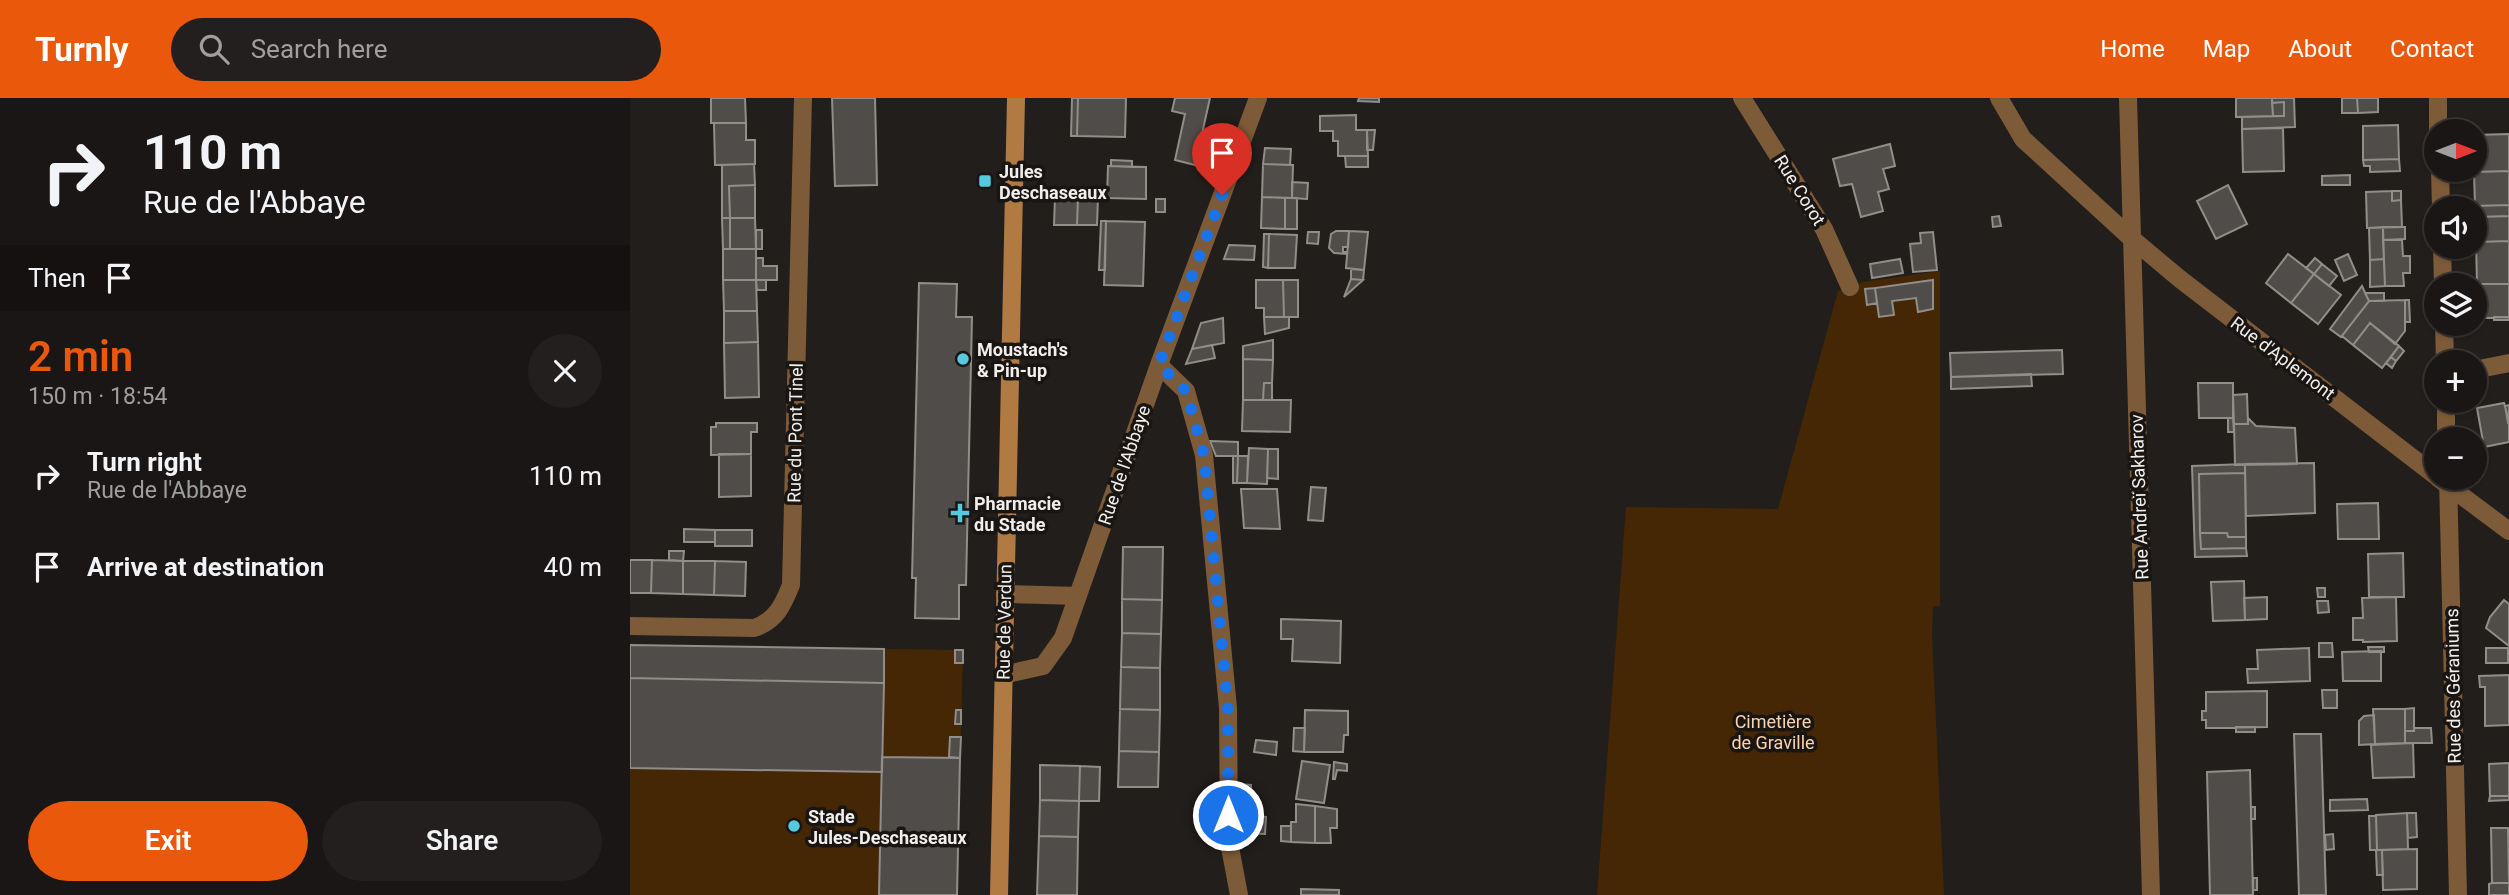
<!DOCTYPE html>
<meta charset="utf-8">
<style>
:root{--surface:#1a1615;--page:#231f1e;--text:#f1f3f6;--muted:#9f9fa0;--line:#383534;--accent:#ea580c}
body{margin:0;font-family:Roboto,sans-serif;background:var(--page);color:var(--text);height:100vh;display:flex;flex-direction:column;font-size:26px;white-space:nowrap}
*{box-sizing:border-box;margin:0}
p{font-size:23px;color:var(--muted)}
.icon{flex:none;width:38px;height:38px;fill:none;stroke:currentColor;stroke-width:2;stroke-linecap:round;stroke-linejoin:round}
.map{position:relative;flex:1;overflow:hidden}
.side{display:flex;flex-direction:column;background:var(--surface);width:630px}
.side>*{flex:none}
.guide{background:#1a1615;color:var(--text);overflow:hidden}
.needle{width:46px;rotate:90deg}
.buttons{position:absolute;left:1794px;top:21px;display:grid;gap:14px}
.buttons a{display:grid;place-items:center;width:63px;height:63px;border-radius:50%;background:var(--surface);box-shadow:0 2px 5px #0004,0 0 0 2px var(--line);font-size:35px}
.pin{position:absolute;display:grid;place-items:center;width:60px;height:60px;color:#fff;margin:-72px -30px;border-radius:50% 50% 50% 0;rotate:-45deg;box-shadow:0 0 7px #0007}
.pin .icon{rotate:45deg}
.me{position:absolute;width:77px;margin:-38px;rotate:0deg;stroke-linejoin:round;filter:drop-shadow(0 0 5px #0008)}
.turn{display:flex;align-items:center;gap:24px;height:147px;padding:0 28px;font-size:32px}
.turn .icon{width:91px;height:91px;stroke-width:2.5}
.turn b{display:block;font-size:49px;line-height:60px}
.then{display:flex;align-items:center;height:66px;padding:0 28px;background:#0003;gap:14px;font-size:26px}
.round{display:grid;place-items:center;flex:none;width:74px;height:74px;border-radius:37px;background:var(--page)}
.headline{display:flex;align-items:center;justify-content:space-between;height:119px;padding:0 28px}
h1{font-size:42px;font-weight:600;line-height:52px;color:var(--accent)}
.action{display:flex;gap:14px;margin-top:auto;padding:14px 28px}
.action a{flex:1;height:80px;border-radius:42px;background:var(--accent);color:#fff;font-size:28px;font-weight:600;line-height:80px;text-align:center}
.action a+a{background:var(--page);color:var(--text)}
ul{padding:0;list-style:none}
li{display:flex;align-items:center;gap:21px;height:91px;padding:0 28px}
li div{flex:1}
li b{display:block;font-size:26px}
li em{font-style:normal}
header{display:flex;align-items:center;gap:42px;box-sizing:border-box;height:98px;padding:0 35px;background:var(--accent);color:#fff}
header strong{font-size:33px}
nav{display:flex;gap:38px;margin-inline-start:auto;font-size:24px}
.search{width:490px;height:63px;background:var(--page);display:flex;align-items:center;gap:18px;box-sizing:border-box;padding:0 24px;border-radius:38px;color:var(--muted);font-size:26px}
main{display:flex;flex:1;min-height:0}
.map>svg:first-child{display:block}
</style>
<header>
<strong>Turnly</strong>
<div class="search"><svg class="icon" aria-label="search" viewBox="0 0 24 24"><circle cx="10" cy="10" r="6"/><path d="M15 15l6 6"/></svg>Search here</div>
<nav><a>Home</a><a>Map</a><a>About</a><a>Contact</a></nav>
</header>
<main>
<section class="side">
<div class="guide">
<div class="turn"><svg class="icon" aria-label="right" viewBox="0 0 24 24"><path d="M7 20v-9h11M14 6l5 5-5 5"/></svg><div><b>110 m</b>Rue de l'Abbaye</div></div>
<div class="then">Then<svg class="icon" aria-label="arrive" viewBox="0 0 24 24"><path d="M6 21V4h12l-3 4 3 4H6"/></svg></div>
</div>
<div class="headline"><div><h1>2 min</h1><p>150 m · 18:54</p></div><a class="round"><svg class="icon" aria-label="close" viewBox="0 0 24 24"><path d="M6 6l12 12M18 6L6 18"/></svg></a></div>
<ul>
<li><svg class="icon" aria-label="right" viewBox="0 0 24 24"><path d="M7 20v-9h11M14 6l5 5-5 5"/></svg><div><b>Turn right</b><p>Rue de l'Abbaye</p></div><em>110 m</em></li>
<li><svg class="icon" aria-label="arrive" viewBox="0 0 24 24"><path d="M6 21V4h12l-3 4 3 4H6"/></svg><div><b>Arrive at destination</b></div><em>40 m</em></li>
</ul>
<div class="action"><a>Exit</a><a>Share</a></div>
</section>
<div class="map">
<svg width="1879" height="797" viewBox="0 0 1879 797">
<rect width="100%" height="100%" fill="#221e1c"/>
<path fill="#452705" d="M1310,173V508H1303L1302,536L1314,797H967L996,409L1148,411L1208,193L1233,184Z
M0,547L333,552L327,797H0Z"/>
<path fill="#504c49" stroke="#918d89" stroke-width="2" d="M81,0H115L116,25H81Z
M202,0H245L247,87L205,88Z
M442,0H448L447,38H441Z
M448,0H496L495,39L447,38Z
M545,0H580L565,67L545,62L555,16L542,13Z
M729,0H749V4L728,3Z
M1606,0H1642L1643,18L1606,19Z
M1642,0H1664L1665,29L1612,31V19L1654,18V4L1642,5Z
M1712,0H1727L1728,15H1712Z
M1727,0H1748V14L1728,15Z
M1654,4V18H1643L1642,5Z
M726,17V32H737L738,58H708V43H703V33H690V18Z
M84,25H116V42H125V66L85,67Z
M1768,27L1769,61L1733,62V28Z
M1653,30L1654,73L1613,74L1612,31Z
M737,32H745L743,52H737Z
M1879,36V73L1844,74V37Z
M1260,46L1265,68L1253,71L1259,91L1248,94L1253,113L1231,119L1222,86L1210,88L1203,61Z
M635,50L661,51L660,67L633,66Z
M715,58H738V69H716Z
M1769,61L1770,73L1740,74V68H1734L1733,62Z
M481,62L502,63V69L481,68Z
M124,66L125,87L99,88L100,120H92V67Z
M633,66L663,67L662,100L632,99Z
M478,68L516,69V101L477,100Z
M1879,73V107L1845,108L1844,74Z
M1720,77V87H1692V78Z
M662,84L678,85L677,101L662,100Z
M125,87V120H100L99,88Z
M1598,87L1617,126L1586,141L1567,103Z
M1762,93V103L1771,102L1772,129L1737,130L1736,94Z
M1762,93H1771V102L1762,103Z
M425,98L448,99L447,127H424Z
M448,99H468L467,127H447Z
M632,99L655,100V131L631,130Z
M655,100H667V131H655Z
M526,101H535V114H526Z
M1879,107V118L1845,119V108Z
M1369,118L1371,128L1363,129L1362,119Z
M1879,118V143L1849,144V119Z
M92,120H100V151H93Z
M100,120H125L126,151H100Z
M471,123H476L475,172H469Z
M476,123L515,124L513,188L474,187Z
M1753,129L1754,161L1740,162L1739,130Z
M1753,129H1775V141L1753,142Z
M126,132H132V151H126Z
M706,133H719L718,149H713V154H717V156L704,155L699,150L701,136Z
M719,133L738,134L734,172L716,170Z
M678,134H689L688,146L677,145Z
M1303,134L1307,172L1283,174L1280,146L1291,145L1290,135Z
M634,136H639L638,170L633,169Z
M639,136L667,137L665,170H638Z
M1753,142H1772L1773,158H1780V175H1773L1774,188H1755Z
M1879,143V186H1847L1846,144Z
M599,147L625,148L624,162L594,161Z
M93,151H126V182H93Z
M1658,156L1684,176L1661,205L1636,185Z
M1718,156L1727,177L1714,183L1705,162Z
M126,160H133V168H147V182H126Z
M1685,160L1692,166L1684,176L1676,170Z
M1270,161L1273,175L1242,180L1240,166Z
M1754,161L1755,188L1740,189V162Z
M1692,166L1707,178L1699,188L1684,176Z
M721,171L734,172L733,182L721,181Z
M1684,176L1711,197L1688,226L1661,205Z
M721,181L733,182L714,199Z
M93,182H126L127,213H94Z
M126,182H136V192H127Z
M626,182H653L654,219H634V210H626Z
M653,182H668V219H654Z
M1303,182V211L1288,214L1286,200L1262,203L1264,217L1249,219L1245,190Z
M289,185L327,186L326,219H342L336,487H329V521L285,520L286,480H282Z
M1847,186H1879V219L1848,220Z
M1732,188L1739,203L1711,239L1700,231Z
M1245,190L1247,205L1237,207L1235,191Z
M1735,195H1754V203H1739Z
M1775,202V233L1765,246L1740,225L1723,247L1712,238L1739,203Z
M1775,202H1779L1780,224H1775Z
M94,213H127L128,244L94,245Z
M634,219H659V230L635,236Z
M1864,219H1879V222H1864Z
M593,220L594,245L562,251L571,225Z
M1740,225L1769,248L1752,270L1723,247Z
M643,242V262L613,261V248Z
M128,244L129,299L95,300L94,245Z
M582,247L585,260L556,266L562,251Z
M1769,248L1774,253L1766,263L1761,259Z
M1432,252L1433,276L1321,279L1320,255Z
M1761,259L1766,263L1762,270L1756,265Z
M613,261L643,262L642,285H634L633,302H613Z
M1401,276L1402,288L1321,291V279Z
M634,285H642V302H633Z
M1568,285H1603V320H1569Z
M1617,296L1618,326H1604L1603,297Z
M613,302H661L660,334L612,333Z
M1874,305L1879,323V344L1854,349L1847,310Z
M1879,307V323L1878,324L1875,308Z
M1598,320H1603L1604,334H1598Z
M1618,320L1626,328L1665,330L1667,366L1605,367L1604,326H1618Z
M86,325H127V334H121V356L81,357V329H86Z
M580,343L608,344V358H586Z
M619,350L638,351L637,386L617,385Z
M638,351H648V381L637,380Z
M89,356H121V398L89,399Z
M603,358H608L607,385H603Z
M608,358H618L617,385H607Z
M1684,365L1685,415L1616,418L1615,366Z
M1615,366V375L1569,376L1570,435L1571,451L1616,450L1617,458L1565,459L1562,368Z
M1615,375L1616,439H1598L1597,435H1570L1569,376Z
M681,389L696,390L693,423L678,422Z
M611,391H647L650,431L614,430Z
M1748,405L1749,441H1708L1707,406Z
M54,431L85,432V444H54Z
M85,432H122V448H85Z
M1570,435H1597L1598,439H1616V450L1571,451Z
M493,449H533L532,502L492,501Z
M39,453H54L53,463L39,462Z
M1773,455L1774,499H1739L1738,456Z
M0,462H22L21,495H0Z
M22,462L53,463V496L21,495Z
M53,463H85L84,497L53,496Z
M85,463L116,464L115,498L84,497Z
M1614,483L1615,522L1583,523L1581,484Z
M1687,490H1695V499H1688Z
M1637,499V521L1615,522L1614,500Z
M1766,499L1767,543L1733,544V542H1723V520H1733L1732,500Z
M492,501L532,502L531,536L492,535Z
M1874,502L1879,506V548L1856,530L1860,519Z
M1687,503H1698L1699,514L1688,515Z
M651,521L711,523L710,565L662,563L663,541H651Z
M492,535L531,536L530,570L491,569Z
M1689,545H1702L1703,559H1689Z
M0,547L254,551V585L0,580Z
M1738,549H1754V554H1739Z
M1679,550L1680,583L1618,585L1617,571H1628L1627,552Z
M1856,550H1878V565H1856Z
M325,552H333V565H325Z
M1751,553V583H1713L1712,554Z
M491,569L530,570V612L490,611Z
M1879,577V627L1855,628V589H1850L1849,578Z
M0,580L254,585L252,674L0,670Z
M1692,592H1707V610H1693Z
M1637,593V629L1576,630V622H1572V613H1576V594Z
M1784,610V633H1775V611Z
M490,611L530,612L529,654L489,653Z
M1743,611H1775V645L1745,646Z
M326,612H331V626H325Z
M675,612L718,613V637H714L713,654H674Z
M1744,617L1745,646L1729,647V623L1734,618Z
M1606,629H1625V634H1606Z
M664,630H675L674,654L663,653Z
M1784,630H1801L1802,645H1775V633H1784Z
M1664,636H1691L1696,797H1669Z
M320,639H331L330,660L319,659Z
M626,642L647,644L646,657L624,654Z
M1783,645L1784,679L1743,680L1741,647Z
M489,653L529,654L528,689H488Z
M252,659L330,660L327,797H249Z
M672,663L700,667L694,705L666,701Z
M704,664L717,666V673L707,672L705,681H703Z
M1879,665V698H1860L1859,666Z
M410,667L450,668L449,703L410,702Z
M450,668L470,669L469,703H449Z
M1620,672L1623,797H1580L1577,674Z
M609,686L621,687V702L608,701Z
M1860,698H1879V702L1859,703Z
M608,701L621,702L620,715L608,714Z
M1737,701L1738,712L1700,713V702Z
M410,702L449,703L448,739L409,738Z
M666,706L685,708V745L661,744V724H666Z
M685,708L707,711V730H700L701,745H685Z
M1621,709H1625V721H1621Z
M1777,715H1786L1787,739L1778,740Z
M1777,715L1778,751L1747,752L1746,717Z
M608,718L636,719L635,736L607,735Z
M1739,718H1746L1747,752H1740Z
M651,728H661V744L651,743Z
M1861,730H1878L1879,785H1862Z
M1703,736L1704,751L1696,752L1695,737Z
M409,738L448,739L447,797H407Z
M1787,751V791L1753,792L1752,752Z
M1746,752H1752L1753,777H1747Z
M1623,780H1627V792H1623Z
M1862,785H1879V797H1859V786Z
M671,791L709,792V797H671Z"/>
<g fill="none" stroke-linecap="round" stroke-linejoin="round">
<path stroke="#7d5a38" stroke-width="18" d="M1112,0L1194,131L1220,189
M1808,0V33
M1810,72L1811,110
M1812,149L1813,187
M1814,226L1815,264
M529,267L556,293L574,357L598,610L599,744L609,797
M1844,272L1879,265
M1816,303V341
M1818,380L1828,797
M375,496L448,498
M0,528L124,530C146,523 153,507 161,487L173,0
M373,577L413,568L433,540L529,267L628,0"/>
<path stroke="#7d5a38" stroke-width="18" d="M1369,0L1393,41L1501,140L1550,181L1806,378
M1498,0L1521,797
M1808,380L1879,433"/>
<path stroke="#b27a43" stroke-width="18" d="M369,797L386,0"/>
</g>
<g fill="none" stroke-linecap="round" stroke-linejoin="round">
<path stroke="#1a73e8" stroke-width="12" stroke-dasharray="0 21.6" d="M592,97L529,267L556,293L574,357L598,610V717"/>
</g>
<g fill="#56c9e1" stroke="#181512" stroke-width="2.5">
<rect x="348" y="76" width="14" height="14" rx="3.5"/>
<circle cx="333" cy="261" r="7"/>
<path d="M326.5 404.5h7v7h7v7h-7v7h-7v-7h-7v-7h7z"/>
<circle cx="164" cy="728" r="7"/>
</g>
<g text-anchor="middle" dominant-baseline="central" stroke-width="7" stroke-linejoin="round" paint-order="stroke">
<g font-size="18" font-weight="bold" fill="#f1eeec" stroke="#181512" text-anchor="start">
<text x="369" y="73">Jules<tspan x="369" dy="21">Deschaseaux</tspan></text>
<text x="347" y="251">Moustach's<tspan x="347" dy="21">&amp; Pin-up</tspan></text>
<text x="344" y="405">Pharmacie<tspan x="344" dy="21">du Stade</tspan></text>
<text x="178" y="718">Stade<tspan x="178" dy="21">Jules-Deschaseaux</tspan></text>
</g>
<g font-size="18" fill="#f1eeec" stroke="#181512">
<text transform="translate(1170 92) rotate(58)">Rue Corot</text>
<text transform="translate(1653 260) rotate(37)">Rue d'Aplemont</text>
<text transform="translate(165 335) rotate(-89)">Rue du Pont Tinel</text>
<text transform="translate(494 367) rotate(-71)">Rue de l'Abbaye</text>
<text transform="translate(1509 399) rotate(-92)">Rue Andreï Sakharov</text>
<text transform="translate(374 524) rotate(-89)">Rue de Verdun</text>
<text transform="translate(1823 588) rotate(-91)">Rue des Géraniums</text>
</g>
<g font-size="18" fill="#fdd2ab" stroke="#181512">
<text x="1143" y="623">Cimetière<tspan x="1143" dy="21">de Graville</tspan></text>
</g>
</g>
</svg>
<div class="buttons">
<a><svg class="needle" viewBox="-14 -14 28 28"><path d="M0-13l5 13h-10z" fill="#e53935"/><path d="M0 13l5-13h-10z" fill="#9f9fa0"/></svg></a>
<a><svg class="icon" aria-label="sound" viewBox="0 0 24 24"><path d="M4 9h4l5-4v14l-5-4H4zM17 9q2 3 0 6"/></svg></a>
<a><svg class="icon" aria-label="layers" viewBox="0 0 24 24"><path d="M12 4l9 5-9 5-9-5zM3 14l9 5 9-5"/></svg></a>
<a>+</a>
<a>−</a>
</div>
<div class="pin" style="left:592px;top:97px;background:#d93025"><svg class="icon" aria-label="arrive" viewBox="0 0 24 24"><path d="M6 21V4h12l-3 4 3 4H6"/></svg></div>
<svg class="me" style="left:598px;top:717px" viewBox="-20 -20 40 40"><circle r="17" fill="#1a73e8" stroke="#fff" stroke-width="3"/><path d="M0-11L8 9 0 5-8 9z" fill="#fff"/></svg>
</div>
</main>
